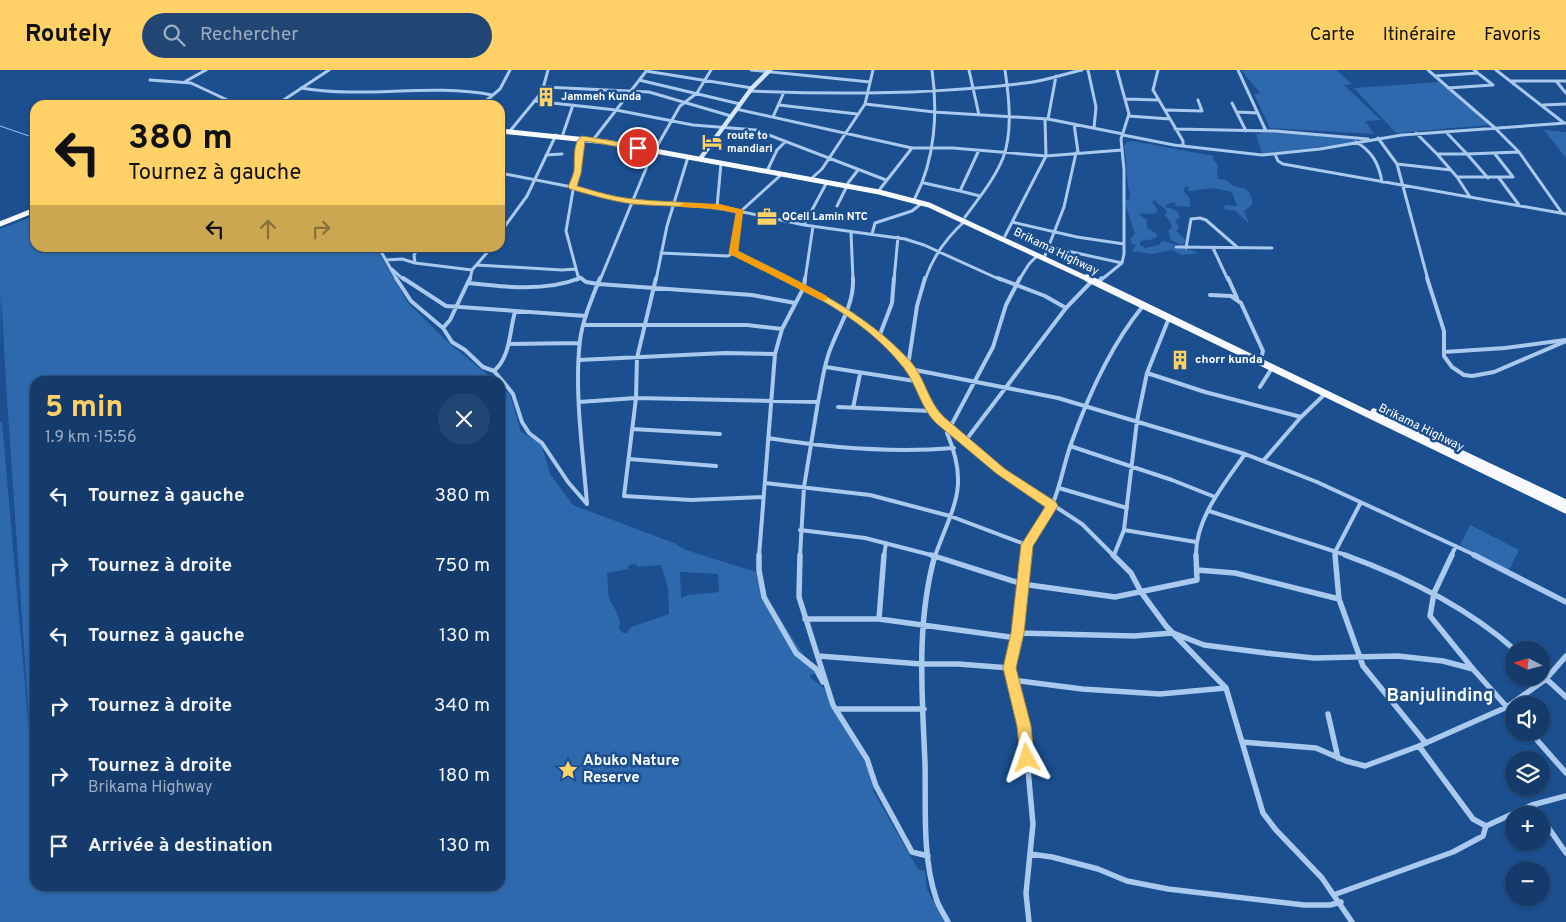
<!DOCTYPE html>
<html lang="fr">
<meta charset="utf-8">
<style>
:root{--surface:#143b6b;--page:#214673;--text:#f1f3f6;--muted:#9dadc1;--line:#33557e;--accent:#ffd166}
body{margin:0;font-family:Overpass,sans-serif;background:var(--page);color:var(--text);height:100vh;display:flex;flex-direction:column;font-size:19px;white-space:nowrap}
*{box-sizing:border-box;margin:0}
p{font-size:16px;color:var(--muted)}
.icon{flex:none;width:28px;height:28px;fill:none;stroke:currentColor;stroke-width:2;stroke-linecap:round;stroke-linejoin:round}
.map{position:relative;flex:1;overflow:hidden}
.drawer{position:absolute;left:30px;top:306px;width:475px;height:515px;display:flex;flex-direction:column;background:var(--surface);border-radius:15px;box-shadow:0 1px 4px #0004,0 0 0 1px var(--line)}
.drawer>*{flex:none}
.top-card{position:absolute;left:30px;top:30px;width:475px;height:152px;border-radius:15px;box-shadow:0 1px 4px #0004,0 0 0 1px var(--line);background:#ffd166;color:#111;overflow:hidden}
.needle{width:32px;rotate:276deg}
.tools{position:absolute;left:1505px;top:571px;display:grid;gap:10px}
.tools a{display:grid;place-items:center;width:45px;height:45px;border-radius:50%;background:var(--surface);box-shadow:0 1px 4px #0004,0 0 0 1px var(--line);font-size:25px}
.pin{position:absolute;display:grid;place-items:center;width:42px;height:42px;color:#fff;margin:-21px;border:2px solid #fff;border-radius:50%;box-shadow:0 1px 5px #0007}
.me{position:absolute;width:55px;margin:-28px;rotate:355deg;stroke-linejoin:round;filter:drop-shadow(0 0 4px #0008)}
.turn{display:flex;align-items:center;gap:18px;height:105px;padding:0 15px;font-size:22px}
.turn .icon{width:65px;height:65px;stroke-width:2.5}
.turn b{display:block;font-size:35px;line-height:42px}
.lanes{display:flex;align-items:center;height:48px;padding:0 15px;background:#0003;justify-content:center;gap:25px;direction:ltr}
.lanes .off{opacity:.35}
.round{display:grid;place-items:center;flex:none;width:52px;height:52px;border-radius:26px;background:var(--page)}
.headline{display:flex;align-items:center;justify-content:space-between;height:85px;padding:0 15px}
h1{font-size:30px;font-weight:700;line-height:38px;color:var(--accent)}
ul{padding:0;list-style:none}
li{display:flex;align-items:center;gap:15px;height:70px;padding:0 15px}
li div{flex:1}
li b{display:block;font-size:19px}
li em{font-style:normal}
header{display:flex;align-items:center;gap:30px;box-sizing:border-box;height:70px;padding:0 25px;background:var(--accent);color:#111}
header strong{font-size:24px}
nav{display:flex;gap:28px;margin-inline-start:auto;font-size:18px}
.search{width:350px;height:45px;background:var(--page);display:flex;align-items:center;gap:12px;box-sizing:border-box;padding:0 18px;border-radius:28px;color:var(--muted);font-size:19px}
.map>svg:first-child{display:block}
</style>
<header>
<strong>Routely</strong>
<div class="search"><svg class="icon" aria-label="search" viewBox="0 0 24 24"><circle cx="10" cy="10" r="6"/><path d="M15 15l6 6"/></svg>Rechercher</div>
<nav><a>Carte</a><a>Itinéraire</a><a>Favoris</a></nav>
</header>
<div class="map">
<svg width="1566" height="852" viewBox="0 0 1566 852">
<rect width="100%" height="100%" fill="#1b4f8f"/>
<path fill="#2e69ad" fill-rule="evenodd" d="M1241,0H1336L1352,14L1344,15L1381,50L1365,51L1374,64L1270,58L1254,24L1260,23Z
M1440,12L1489,55L1396,63L1354,18Z
M1544,60L1566,62V88Z
M1274,62L1356,69L1358,72L1262,84L1256,64Z
M1132,71L1214,86L1212,88L1218,95L1217,100L1218,109C1232,110 1228,114 1236,117C1238,118 1242,117 1244,118C1251,122 1252,127 1252,135L1244,141L1249,154L1236,141L1224,139L1225,135L1237,136L1232,122L1213,118L1189,121H1187L1189,118L1187,116L1183,120L1190,129V137L1173,136L1177,135L1173,132L1166,135V137C1172,139 1179,140 1180,147L1175,151L1179,157L1176,161L1185,169V173L1181,175L1171,170L1168,161L1172,157L1168,148L1165,146L1167,141L1154,130L1152,132L1157,139V142L1152,144L1141,143L1140,145L1147,150V158L1156,163L1157,166C1153,172 1145,168 1140,172V175L1145,178L1159,175L1162,171L1175,174L1173,177L1174,178C1182,180 1192,178 1198,183L1182,185L1172,180L1152,184L1132,181L1136,175L1132,174L1130,169L1135,164L1124,130H1129L1130,123C1127,119 1126,85 1124,76L1127,72Z
M35,146V178H376L408,233L450,274L495,311H35V816H500V316L510,324L521,362L541,373L550,404L573,435L674,473L686,480L756,502L759,505L766,527L816,604L810,605L811,608L826,620L853,668L874,711L873,721L918,799L925,801L927,819L944,852H0V352H2L32,694L7,329L1,224L0,282V159ZM636,494L637,497L661,495L668,518L669,544L631,557L626,563H623L619,559C622,549 615,540 611,532C607,525 608,511 607,503L628,499L629,495ZM680,502L718,504L719,522L689,525L681,528Z
M1470,455L1519,480L1509,500L1460,475Z"/>
<g fill="none" stroke-linecap="round" stroke-linejoin="round">
<path stroke="#9cc4f0" stroke-width="1" d="M0,56L35,68"/>
<path stroke="#a9c9ee" stroke-width="3" d="M751,0L870,12
M969,0L979,45
M1088,0L1096,37L1094,58
M1158,0L1153,20L1183,71V76
M1238,0L1266,61
M1428,0L1495,58L1519,82L1467,84L1488,108
M1496,0L1564,53
M646,1L752,18
M1435,6L1478,3
M150,10L191,13L238,35
M639,10L740,34
M186,11L206,0
M1511,11H1566
M1556,11L1566,23
M544,17L649,22L731,46
M301,18C364,29 429,13 492,25
M1448,18L1493,15L1474,0
M749,21C841,25 935,24 1026,13C1045,11 1064,4 1082,0
M1126,29L1157,30
M534,31L616,40L693,55L756,60L886,110
M1232,33L1246,61
M865,34L934,42L1048,49L1123,64
M276,35L329,0
M481,35L500,19L510,0
M779,35L857,44
M1543,35L1566,34
M736,39L912,78H953L1046,86L1122,80
M1166,40L1202,41L1198,30
M1237,42L1258,43
M1129,46L1170,49
M773,47L784,22
M1048,49L1056,6
M1074,54L1078,82
M1175,59L1275,61L1368,69
M510,61L542,22L548,0
M1446,62L1467,84H1437L1457,107L1470,127
M1416,63L1437,84
M563,64L573,35
M1123,65L1174,75L1262,85L1320,79L1402,65L1566,53
M500,68L505,61
M582,68L566,161L578,206L583,210
M1378,68L1397,94L1428,210
M593,70L647,0
M1356,72C1372,81 1379,94 1382,112
M656,78L680,36L697,23L711,0
M1519,82L1562,143
M1275,84L1278,91L1283,94L1566,144
M546,85L562,84
M1397,94L1451,100
M768,99L777,80L785,72
M500,103L572,117L606,127L674,135L720,137L804,155L905,169L924,175L1001,210
M813,107L822,99L865,34L873,0
M1457,107H1513L1495,84
M1499,108L1519,135
M848,113L858,100
M924,113L960,121L979,80
M880,119L912,78
M960,121L980,126
M915,128C935,90 938,42 932,0
M837,136L847,116
M717,137L721,93
M965,147C978,129 994,110 1003,88C1013,62 1009,27 1005,0
M1012,152L1077,167L1124,174
M804,155L827,112
M851,162L853,210
M500,163L527,126L556,65
M872,164L875,153L912,141L922,133
M1005,166L1046,86L1045,49
M1049,177L1122,193
M1176,177L1272,178
M379,178L397,210
M1186,178L1191,149L1200,148L1206,150L1237,177
M1213,178L1228,210
M661,183L728,186L733,183L789,210
M733,183L740,142L782,104
M1044,188L1064,137L1076,83
M386,190L402,189L415,193L472,200
M415,193L414,185L418,178
M477,195L562,200L575,199
M392,199L404,210
M470,210L472,200L491,178
M577,210L581,208
M600,210L650,89L656,81
M656,210L667,156L688,87
M805,210L813,156
M894,210L898,167
M925,210C933,186 946,168 965,151
M1019,210L1029,194L1038,185
M1101,210L1122,193L1124,184V100L1121,69L1129,44L1117,0"/>
<path stroke="#a9c9ee" stroke-width="4" d="M396,208L411,231L443,258L452,272L465,280L483,297L494,301L506,315L513,324L522,352L529,363L542,373L568,412L587,434
M403,208L446,236L586,246
M581,208L586,212L598,214L752,225L795,233
M656,208L637,288L636,328L624,426L691,430L763,427
M787,208L826,230L869,258L907,294L923,327L940,350L1001,401L1082,454L1114,486
M998,208L1045,226L1066,238
M1228,208L1237,228
M1427,208L1444,261V286L1452,297L1464,305L1472,306L1494,302L1566,271
M1099,211L1102,208
M468,213C503,217 546,222 580,208
M1210,225L1231,226L1241,233L1263,281L1260,292
M583,255H747L782,259
M443,258L450,250L470,208
M879,267L892,233L894,208
M509,274L579,273
M1444,282L1505,278L1565,270
M579,290L725,283L775,284
M908,296L917,236L925,208
M826,297L915,311
M910,299L1058,328L1245,384L1317,412L1477,486
M494,301C511,286 509,262 515,242
M1147,303L1205,322L1301,347
M1260,317L1272,298
M579,332L636,328L818,332L804,417L800,486
M818,332C822,314 824,292 832,275C841,252 854,234 853,208
M838,337L931,341
M853,338L860,304
M632,359L720,364
M768,368C830,378 891,383 954,378
M966,370L1066,238L1092,211
M1070,376L1172,410L1215,427
M629,389L716,396
M1263,391L1301,347L1325,324
M765,413L870,425L950,446L1027,475
M1059,418L1127,438
M587,434C583,382 574,322 580,270C583,249 592,228 600,208
M1209,441L1349,486
M800,460L865,468L935,486
M1124,460L1196,472
M1114,485L1124,460L1137,351L1147,303L1169,248
M759,486L775,284L782,259L804,217L805,208
M884,486L886,473
M935,486C953,436 970,417 947,363L993,277L1006,235L1020,208
M1026,486C1028,466 1045,451 1053,433C1061,414 1064,393 1071,374C1088,326 1110,276 1143,236
M1196,486C1195,449 1224,414 1245,384
M1335,486V482L1360,434
M1451,486L1456,476"/>
<path stroke="#a9c9ee" stroke-width="5.5" d="M759,485V500L764,527L796,583L816,599L823,612
M800,485L799,527L833,635L867,689L876,716L912,782L928,786
M931,485L1022,514L1115,527L1197,510L1196,485
M935,485C916,553 922,623 925,693C926,737 922,786 936,828C938,836 944,844 948,852
M1026,485L1018,563L1010,598L1024,656L1033,754L1026,823L1029,852
M1113,485L1131,503L1141,522L1166,556L1226,618L1263,743L1276,760L1322,808L1352,852
M1335,485L1339,529L1363,596L1425,672
M1345,485C1406,507 1466,536 1515,580
M1452,485L1434,523L1430,546L1473,599L1514,645
M1474,485L1566,532
M1197,500L1235,503L1339,529
M805,549H879L1017,568
M879,549L884,485
M1018,563L1134,566L1173,563L1204,575L1266,583L1314,588L1398,586L1443,591L1473,599
M819,586L921,594H958L1010,598
M1541,604L1566,627
M1012,610L1082,619L1160,624L1226,618
M836,639H924
M1328,644L1338,688
M1530,662L1566,703
M1242,672L1316,678L1346,691L1365,696L1419,676L1507,637L1546,609L1566,586
M1419,676L1473,749L1486,756
M1532,735L1540,745
M1541,747L1566,783
M1486,756L1532,735L1566,726
M1030,784L1052,787L1098,799L1127,811L1168,819L1304,835H1330L1341,832
M1336,824L1453,782L1483,766L1486,756"/>
<path stroke="#d6e6fa" stroke-width="4.5" d="M700,89L752,18L770,0"/>
<path stroke="#f8faff" stroke-width="5" d="M500,61L606,72L879,122L929,135L1090,210
M0,154L35,140"/>
<path stroke="#f8faff" stroke-width="7" d="M1087,208L1566,440
M1374,342L1566,433"/>
</g>
<path fill="#ffd166" stroke="#a68842" d="M582,66L638,75L642,78L638,80L585,71L581,103L577,116C595,121 613,127 633,129C670,133 707,131 743,140L738,181C800,212 864,240 911,292C925,308 928,332 944,347L1005,399L1056,432L1058,436L1056,439L1033,476L1024,563L1016,598L1031,656L1034,688L1032,693L1027,695L1022,693L1020,688L1017,656L1003,598L1011,563L1021,475L1045,437L997,404L936,353C920,337 917,314 903,297C860,242 791,214 730,184L729,183L736,143C702,135 667,137 633,134C611,131 591,125 570,119L568,117C570,112 573,106 574,101C575,91 572,72 582,66Z"/>
<path fill="#f59e0b" d="M684,133L720,134L743,140L738,181L827,226V230H820L730,184L729,183L736,143L720,139L681,137L680,135Z"/>
<defs>
<symbol id="building-bare" viewBox="-9 -9 18 18"><path d="M-4-6H4V6H1V3H-1V6H-4ZM-2.5-4.3h1.7v1.8h-1.7ZM.8-4.3h1.7v1.8H.8ZM-2.5-1h1.7V.8h-1.7ZM.8-1h1.7V.8H.8Z" fill="#ffd166" stroke="#1b4f8f" stroke-width="2.5" paint-order="stroke"/></symbol>
<symbol id="hotel-bare" viewBox="-9 -9 18 18"><path d="M-6-4.5h1.5V1H6V5H4.5V3h-9V5H-6ZM-4 0a1.8 1.8 0 1 1 3.6 0ZM.5 0V-2.5h3Q6-2.5 6 0Z" fill="#ffd166" stroke="#1b4f8f" stroke-width="2.5" paint-order="stroke"/></symbol>
<symbol id="office-bare" viewBox="-9 -9 18 18"><path d="M-6-3h4V-5.5h4V-3h4V5H-6ZM-1-4.5V-3h2v-1.5ZM-6 0V1H6V0Z" fill="#ffd166" stroke="#1b4f8f" stroke-width="2.5" paint-order="stroke"/></symbol>
<symbol id="sight-bare" viewBox="-9 -9 18 18"><path d="M0-6L1.8-2.2L6-1.7L2.9 1.2L3.7 5.4L0 3.3L-3.7 5.4L-2.9 1.2L-6-1.7L-1.8-2.2Z" fill="#ffd166" stroke="#1b4f8f" stroke-width="2.5" paint-order="stroke"/></symbol>
</defs>
<g fill-rule="evenodd">
<use href="#building-bare" x="532" y="13" width="28" height="28"/>
<use href="#hotel-bare" x="698" y="58" width="28" height="28"/>
<use href="#office-bare" x="753" y="133" width="28" height="28"/>
<use href="#building-bare" x="1166" y="276" width="28" height="28"/>
<use href="#sight-bare" x="554" y="686" width="28" height="28"/>
</g>
<g text-anchor="middle" dominant-baseline="central" stroke-width="5" stroke-linejoin="round" paint-order="stroke">
<g font-size="11" font-weight="bold" fill="#fff" stroke="#1b4f8f" text-anchor="start">
<text x="561" y="27">Jammeh Kunda</text>
<text x="727" y="66">route to<tspan x="727" dy="13">mandiari</tspan></text>
<text x="782" y="147">QCell Lamin NTC</text>
</g>
<g font-size="12" fill="#fff" stroke="#1b4f8f">
<text transform="translate(1056 182) rotate(26)">Brikama Highway</text>
<text transform="translate(1421 358) rotate(26)">Brikama Highway</text>
</g>
<g font-size="12" font-weight="bold" fill="#fff" stroke="#1b4f8f" text-anchor="start">
<text x="1195" y="290">chorr kunda</text>
</g>
<g font-size="15" font-weight="bold" fill="#fff" stroke="#1b4f8f" text-anchor="start">
<text x="583" y="691">Abuko Nature<tspan x="583" dy="17">Reserve</tspan></text>
</g>
<g font-size="18" font-weight="bold" fill="#fff" stroke="#1b4f8f">
<text x="1440" y="626">Banjulinding</text>
</g>
</g>
</svg>
<div class="tools">
<a><svg class="needle" viewBox="-14 -14 28 28"><path d="M0-13l5 13h-10z" fill="#e53935"/><path d="M0 13l5-13h-10z" fill="#9dadc1"/></svg></a>
<a><svg class="icon" aria-label="sound" viewBox="0 0 24 24"><path d="M4 9h4l5-4v14l-5-4H4zM17 9q2 3 0 6"/></svg></a>
<a><svg class="icon" aria-label="layers" viewBox="0 0 24 24"><path d="M12 4l9 5-9 5-9-5zM3 14l9 5 9-5"/></svg></a>
<a>+</a>
<a>−</a>
</div>
<div class="pin" style="left:638px;top:78px;background:#d93025"><svg class="icon" aria-label="arrive" viewBox="0 0 24 24"><path d="M6 21V4h12l-3 4 3 4H6"/></svg></div>
<svg class="me" style="left:1027px;top:688px" viewBox="-20 -20 40 40"><path d="M0-17L14 15 0 8-14 15z" fill="#ffd166" stroke="#fff" stroke-width="4"/></svg>
<div class="top-card">
<div class="turn"><svg class="icon" aria-label="left" viewBox="0 0 24 24"><path d="M17 20v-9H6M10 6l-5 5 5 5"/></svg><div><b>380 m</b>Tournez à gauche</div></div>
<div class="lanes"><svg class="icon" aria-label="left" viewBox="0 0 24 24"><path d="M17 20v-9H6M10 6l-5 5 5 5"/></svg><svg class="icon off" aria-label="ahead" viewBox="0 0 24 24"><path d="M12 20V5M6 11l6-6 6 6"/></svg><svg class="icon off" aria-label="right" viewBox="0 0 24 24"><path d="M7 20v-9h11M14 6l5 5-5 5"/></svg></div>
</div>
<section class="drawer">
<div class="headline"><div><h1>5 min</h1><p>1.9 km · 15:56</p></div><a class="round"><svg class="icon" aria-label="close" viewBox="0 0 24 24"><path d="M6 6l12 12M18 6L6 18"/></svg></a></div>
<ul>
<li><svg class="icon" aria-label="left" viewBox="0 0 24 24"><path d="M17 20v-9H6M10 6l-5 5 5 5"/></svg><div><b>Tournez à gauche</b></div><em>380 m</em></li>
<li><svg class="icon" aria-label="right" viewBox="0 0 24 24"><path d="M7 20v-9h11M14 6l5 5-5 5"/></svg><div><b>Tournez à droite</b></div><em>750 m</em></li>
<li><svg class="icon" aria-label="left" viewBox="0 0 24 24"><path d="M17 20v-9H6M10 6l-5 5 5 5"/></svg><div><b>Tournez à gauche</b></div><em>130 m</em></li>
<li><svg class="icon" aria-label="right" viewBox="0 0 24 24"><path d="M7 20v-9h11M14 6l5 5-5 5"/></svg><div><b>Tournez à droite</b></div><em>340 m</em></li>
<li><svg class="icon" aria-label="right" viewBox="0 0 24 24"><path d="M7 20v-9h11M14 6l5 5-5 5"/></svg><div><b>Tournez à droite</b><p>Brikama Highway</p></div><em>180 m</em></li>
<li><svg class="icon" aria-label="arrive" viewBox="0 0 24 24"><path d="M6 21V4h12l-3 4 3 4H6"/></svg><div><b>Arrivée à destination</b></div><em>130 m</em></li>
</ul>
</section>
</div>
